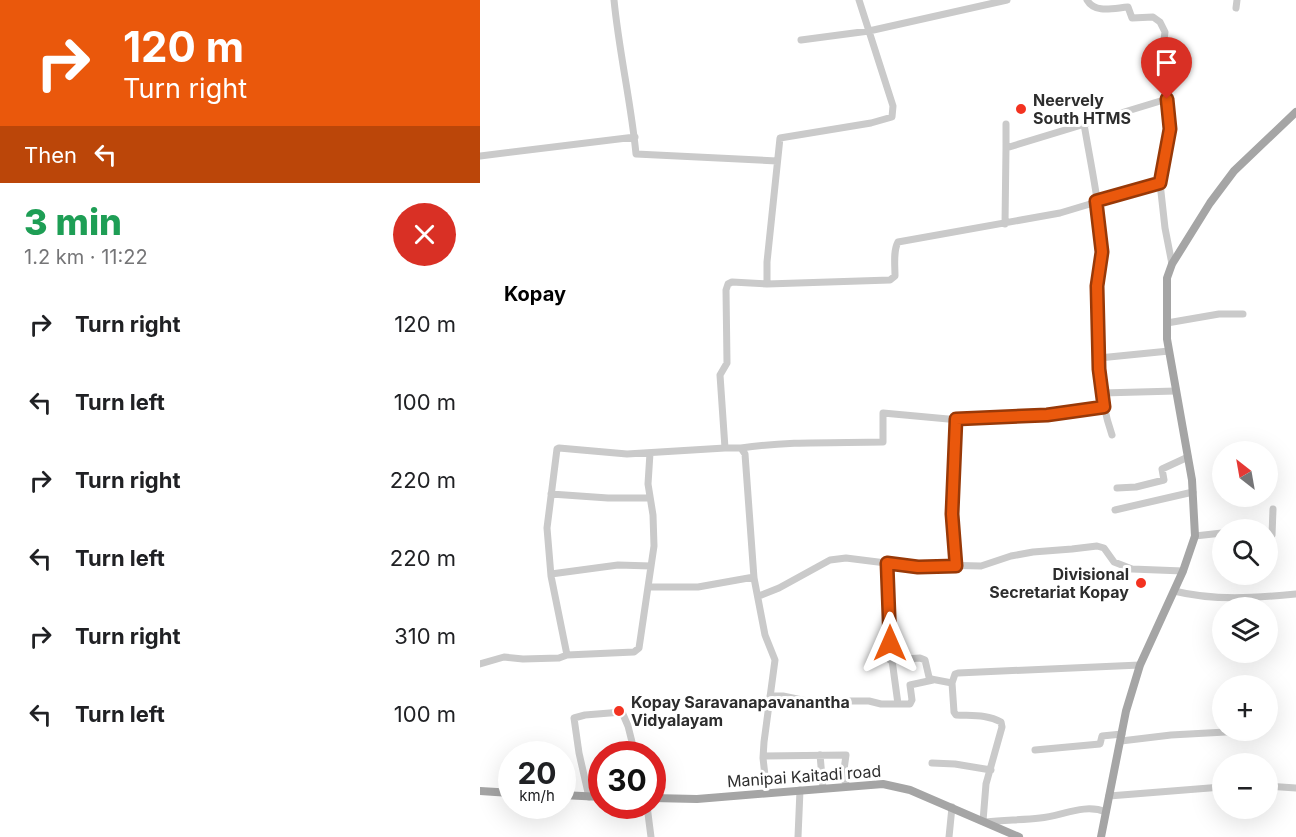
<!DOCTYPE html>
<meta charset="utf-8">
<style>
:root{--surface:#fff;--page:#f2f2f2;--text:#202124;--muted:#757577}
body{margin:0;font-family:Inter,sans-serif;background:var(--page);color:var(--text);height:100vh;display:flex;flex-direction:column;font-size:22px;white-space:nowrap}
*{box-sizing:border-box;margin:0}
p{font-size:20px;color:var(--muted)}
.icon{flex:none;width:33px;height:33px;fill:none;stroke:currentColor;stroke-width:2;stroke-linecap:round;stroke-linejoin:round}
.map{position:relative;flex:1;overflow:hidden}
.side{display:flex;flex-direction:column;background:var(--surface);width:480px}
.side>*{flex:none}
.banner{background:#ea580c;color:#fff;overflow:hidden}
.needle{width:39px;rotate:329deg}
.fabs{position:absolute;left:732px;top:441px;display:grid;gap:12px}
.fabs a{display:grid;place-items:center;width:66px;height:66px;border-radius:50%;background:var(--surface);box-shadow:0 6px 24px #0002;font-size:30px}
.speed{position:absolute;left:18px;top:741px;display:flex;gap:12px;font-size:30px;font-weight:700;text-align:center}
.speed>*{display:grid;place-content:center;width:78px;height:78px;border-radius:50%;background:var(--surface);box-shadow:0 6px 24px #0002;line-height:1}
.speed small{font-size:15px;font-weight:400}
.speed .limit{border:9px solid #d22;background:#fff;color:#111}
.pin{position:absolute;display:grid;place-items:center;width:51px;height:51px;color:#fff;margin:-62px -26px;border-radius:50% 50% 50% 0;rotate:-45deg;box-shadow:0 0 6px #0007}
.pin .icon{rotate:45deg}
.me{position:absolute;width:66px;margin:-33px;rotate:0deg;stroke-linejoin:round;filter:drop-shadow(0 0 4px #0008)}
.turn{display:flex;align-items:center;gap:21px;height:126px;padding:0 24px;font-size:27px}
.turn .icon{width:78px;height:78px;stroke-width:2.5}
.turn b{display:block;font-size:42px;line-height:51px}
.then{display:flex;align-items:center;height:57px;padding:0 24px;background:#0003;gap:12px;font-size:22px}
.round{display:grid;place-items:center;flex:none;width:63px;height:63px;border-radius:32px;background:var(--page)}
.headline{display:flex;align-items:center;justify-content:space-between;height:102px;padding:0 24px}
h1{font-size:36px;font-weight:800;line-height:45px;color:#1e9e55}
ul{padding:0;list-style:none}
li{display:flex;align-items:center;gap:18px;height:78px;padding:0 24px}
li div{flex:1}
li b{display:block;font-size:22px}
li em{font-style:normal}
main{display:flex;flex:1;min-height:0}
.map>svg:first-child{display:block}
</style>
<main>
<section class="side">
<div class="banner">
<div class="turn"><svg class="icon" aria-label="right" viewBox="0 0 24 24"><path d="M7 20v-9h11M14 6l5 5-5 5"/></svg><div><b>120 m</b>Turn right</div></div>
<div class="then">Then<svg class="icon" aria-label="left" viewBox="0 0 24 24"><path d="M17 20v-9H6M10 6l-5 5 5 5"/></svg></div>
</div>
<div class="headline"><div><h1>3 min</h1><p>1.2 km · 11:22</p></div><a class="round" style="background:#d93025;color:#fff"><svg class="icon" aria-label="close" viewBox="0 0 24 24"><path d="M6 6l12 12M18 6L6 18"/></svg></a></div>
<ul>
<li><svg class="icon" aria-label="right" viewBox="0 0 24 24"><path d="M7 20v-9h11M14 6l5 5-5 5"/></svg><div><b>Turn right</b></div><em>120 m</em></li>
<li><svg class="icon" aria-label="left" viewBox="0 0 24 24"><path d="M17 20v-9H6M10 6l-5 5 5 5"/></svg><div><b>Turn left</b></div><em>100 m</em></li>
<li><svg class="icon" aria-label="right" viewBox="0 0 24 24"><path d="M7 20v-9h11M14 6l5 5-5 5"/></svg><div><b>Turn right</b></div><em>220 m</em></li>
<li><svg class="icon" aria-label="left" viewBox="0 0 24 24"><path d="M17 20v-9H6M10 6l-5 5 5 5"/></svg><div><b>Turn left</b></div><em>220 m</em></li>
<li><svg class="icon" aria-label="right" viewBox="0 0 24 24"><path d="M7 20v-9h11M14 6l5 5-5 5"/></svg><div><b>Turn right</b></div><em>310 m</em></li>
<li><svg class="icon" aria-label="left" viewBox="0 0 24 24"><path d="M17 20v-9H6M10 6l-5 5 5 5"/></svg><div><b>Turn left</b></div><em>100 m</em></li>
</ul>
</section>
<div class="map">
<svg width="816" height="837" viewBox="0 0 816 837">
<rect width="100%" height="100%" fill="#fff"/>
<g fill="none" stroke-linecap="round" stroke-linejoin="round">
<path stroke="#cacaca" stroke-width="7" d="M134,0C139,52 151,102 156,154L297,161
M607,0C615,14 634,8 648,7L652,18L673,17L680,22L685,32L682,55L690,129L680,183L685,228L692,264
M756,8L757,0
M321,40L389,31L527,0
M526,124V148L687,99
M604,124C611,166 621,210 622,252C622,265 617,277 617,289C617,337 616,390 632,435
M0,156L155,137
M525,224L526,148
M287,284L410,280L415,276C415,265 413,251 418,242L580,213L680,183
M687,323L739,314H763
M619,358L689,351
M622,393L696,391
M261,448C308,441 356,443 403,442V413L479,420L567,415L624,407
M637,488L656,487L684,480L682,469L708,457
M71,494L128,498H170
M635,510L713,492
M788,533L792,535L793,509
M715,536L742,533
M407,563L410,660L440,658L445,660L449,677L451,679L472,683
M476,565L472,514L476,419
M71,574L138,565L171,566
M168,587H218L274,577
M694,591C734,601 775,598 816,594
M279,596L299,588L350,560L366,558L438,567L458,565L501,566L531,556L553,552L592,549L617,546L624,548L634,562L652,569L703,571
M87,655L71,576L67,528L77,449L79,448L147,454L245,448
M412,660L418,704
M0,664L24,657L43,659L79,658L87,655L154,652L159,648L174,546L173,515L168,484L170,453
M290,696H303L336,703L367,701H389L401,704H430L432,700L430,685L453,680
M641,741L691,735L764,731
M555,750L620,744L622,736L642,734
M340,755L343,788
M284,756L366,755L363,777L367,786
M452,763L475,764L511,770
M788,786L816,788
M287,793L283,758L284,742L295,660L285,635L274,578L265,454L261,448H245L240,375L247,363L246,290L248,284L252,282L287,284V262L300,138L391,123L412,117L413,106L379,0
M629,796L742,787
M109,797L99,753L94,718L105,715L142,712L148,726L155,754
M167,806L171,837
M503,821L506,784L522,727L521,722C507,714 491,716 476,715L474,712L472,683L475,674L478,673L660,665
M506,822C524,820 542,820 560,818C582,816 604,803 626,812
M318,837L320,790
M469,837L472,807"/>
<path stroke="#a5a5a5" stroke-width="8" d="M0,791L32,793
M82,795L122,797
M172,798L217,799L403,784L430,790L539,837
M621,837L646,711L660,665L703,571L715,536L712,480L687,339V278L692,264L730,203L754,171L816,112"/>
</g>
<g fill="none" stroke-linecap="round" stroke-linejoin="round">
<defs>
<path id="route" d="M410,643L407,563L438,567L476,566L472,514L476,419L567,415L624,407L619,369L617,286L622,252L616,201L680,183L690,129L687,99"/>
</defs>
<use href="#route" stroke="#983908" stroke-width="15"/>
<use href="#route" stroke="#ea580c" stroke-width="10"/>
</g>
<g fill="#f33220" stroke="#fff" stroke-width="2">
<circle cx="541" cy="109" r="6"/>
<circle cx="661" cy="583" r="6"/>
<circle cx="139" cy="711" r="6"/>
</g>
<g text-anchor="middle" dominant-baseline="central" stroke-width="6" stroke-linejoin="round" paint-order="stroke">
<g font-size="16" font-weight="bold" fill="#2d2d2d" stroke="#fff" text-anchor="start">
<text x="553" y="100">Neervely<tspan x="553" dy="18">South HTMS</tspan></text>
<text x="649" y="574" text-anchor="end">Divisional<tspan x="649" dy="18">Secretariat Kopay</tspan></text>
<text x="151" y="702">Kopay Saravanapavanantha<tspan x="151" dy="18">Vidyalayam</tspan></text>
</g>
<g font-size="16" fill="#2d2d2d" stroke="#fff">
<text transform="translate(324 776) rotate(-4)">Manipai Kaitadi road</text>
</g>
<g font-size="20" font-weight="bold" fill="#000" stroke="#fff">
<text x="55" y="294">Kopay</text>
</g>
</g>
</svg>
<div class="fabs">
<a><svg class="needle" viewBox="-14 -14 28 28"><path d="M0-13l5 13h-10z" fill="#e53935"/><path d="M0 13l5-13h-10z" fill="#757577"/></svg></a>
<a><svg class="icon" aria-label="search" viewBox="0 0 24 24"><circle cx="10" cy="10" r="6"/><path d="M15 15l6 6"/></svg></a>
<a><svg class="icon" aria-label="layers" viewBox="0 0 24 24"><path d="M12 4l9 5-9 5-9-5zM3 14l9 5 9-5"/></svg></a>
<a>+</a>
<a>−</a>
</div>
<div class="speed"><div>20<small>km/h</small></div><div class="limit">30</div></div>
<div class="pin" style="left:687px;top:99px;background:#d93025"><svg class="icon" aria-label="arrive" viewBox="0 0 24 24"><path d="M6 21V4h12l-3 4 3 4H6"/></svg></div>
<svg class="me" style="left:410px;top:643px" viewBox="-20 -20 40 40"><path d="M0-17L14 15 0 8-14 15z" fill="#ea580c" stroke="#fff" stroke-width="4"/></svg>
</div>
</main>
